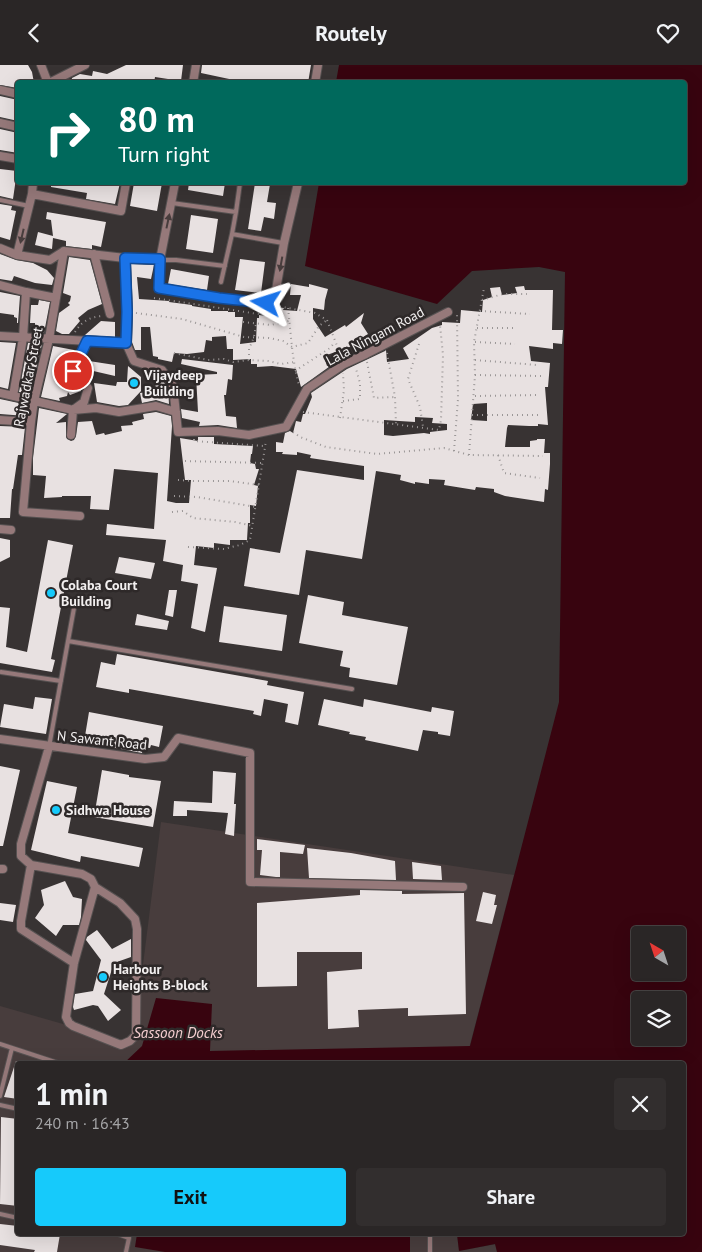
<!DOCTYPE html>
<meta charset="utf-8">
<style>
:root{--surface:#2a2626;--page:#322e2e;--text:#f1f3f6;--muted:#a5a5a7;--line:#464343;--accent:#16cafb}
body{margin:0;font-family:"PT Sans",sans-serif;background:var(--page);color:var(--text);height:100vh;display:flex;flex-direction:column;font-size:19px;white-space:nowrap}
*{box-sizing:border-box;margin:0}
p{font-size:16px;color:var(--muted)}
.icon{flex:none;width:28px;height:28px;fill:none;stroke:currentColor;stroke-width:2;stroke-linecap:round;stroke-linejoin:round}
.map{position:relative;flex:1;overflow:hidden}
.sheet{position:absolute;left:15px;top:996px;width:671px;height:175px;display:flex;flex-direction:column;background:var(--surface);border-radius:5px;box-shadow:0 5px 20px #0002,0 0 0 1px var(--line)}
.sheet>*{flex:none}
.hud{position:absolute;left:15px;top:15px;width:672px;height:105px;border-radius:5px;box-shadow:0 5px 20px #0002,0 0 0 1px var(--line);background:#00695c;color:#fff;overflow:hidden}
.needle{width:32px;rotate:321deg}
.controls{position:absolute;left:631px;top:861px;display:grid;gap:10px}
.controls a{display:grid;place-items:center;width:55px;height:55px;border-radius:5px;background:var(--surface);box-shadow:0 5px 20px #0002,0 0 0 1px var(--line);font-size:25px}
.pin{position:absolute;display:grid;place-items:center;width:42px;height:42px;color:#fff;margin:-21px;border:2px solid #fff;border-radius:50%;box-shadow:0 1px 5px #0007}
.me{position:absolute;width:55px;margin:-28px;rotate:276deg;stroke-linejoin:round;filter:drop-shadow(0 0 4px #0008)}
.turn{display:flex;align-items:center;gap:18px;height:105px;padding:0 20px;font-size:22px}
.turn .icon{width:65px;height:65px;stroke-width:2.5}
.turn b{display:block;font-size:35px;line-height:42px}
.round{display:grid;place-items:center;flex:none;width:52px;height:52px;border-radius:5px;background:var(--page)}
.headline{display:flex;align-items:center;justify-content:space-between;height:85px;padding:0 20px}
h1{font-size:30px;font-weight:700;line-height:38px}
.button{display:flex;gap:10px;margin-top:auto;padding:10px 20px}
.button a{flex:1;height:58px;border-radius:5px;background:var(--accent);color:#111;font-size:20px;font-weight:700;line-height:58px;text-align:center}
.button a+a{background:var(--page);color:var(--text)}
header{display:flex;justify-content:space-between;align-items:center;height:65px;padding:0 20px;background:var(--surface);font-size:22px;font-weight:700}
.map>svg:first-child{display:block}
</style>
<header><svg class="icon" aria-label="back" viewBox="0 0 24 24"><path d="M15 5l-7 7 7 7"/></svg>Routely<svg class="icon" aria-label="heart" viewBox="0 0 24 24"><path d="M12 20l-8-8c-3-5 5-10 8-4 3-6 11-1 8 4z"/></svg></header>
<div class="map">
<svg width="702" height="1187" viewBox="0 0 702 1187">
<rect width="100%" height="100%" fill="#383333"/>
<path fill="#483d3d" d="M161,757L514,810L465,999H18V1169H457L459,1186L496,1179L497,1187H0V941L133,979Z"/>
<path fill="#38040f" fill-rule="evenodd" d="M339,0H702V1187H497L495,1179L459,1186L457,1169H684V999H123L142,981L156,933L212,939L210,986L470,981L559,637L565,207L539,202L472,206L437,239L305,201L319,118H685V18L336,17ZM640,870H678V908H640ZM640,935H678V972H640Z
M137,1169H410V1187H165L135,1182Z"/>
<path fill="#e8e1e1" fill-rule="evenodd" d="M0,0H28L32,7L34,18H18V23L0,20Z
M126,0H183L181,16L155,12L154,18H71L72,13L80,9L92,11L93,6L107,9Z
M202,0H311L308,18H248L201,8Z
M0,31L18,35V56L0,52Z
M0,64L18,68V88L0,85Z
M0,104L17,106L13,134L0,131Z
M51,118H120L115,139L86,134L87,128L51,122Z
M134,118H162L157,146L130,141Z
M189,118H225L223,131L188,125Z
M255,118L270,119L267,137L276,138L274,154L264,152L261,166L248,164Z
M0,139L12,141L11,145L16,146L10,175L0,172Z
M47,147L106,157L101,182L92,180V184L66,181V176L53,173L52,184L35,180L38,167L53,171L51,155L46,154Z
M191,150L218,154L213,188L186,184Z
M0,189L16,195L33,198L47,205L54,213L52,220L35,218L14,211L12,216L0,214Z
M69,192L90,195L102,239L88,245L78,253L80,256L69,269H62L56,266L59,248L70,240L68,238L70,236L71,231L63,228Z
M240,194L265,197L261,228L235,225Z
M131,199L154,200L151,214L137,212L139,234L169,236V237L192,240V241L211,244V246H228V247H235V252H243L240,279L256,277L257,253H259V250L274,252L276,242L284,243L283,245L297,246L301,230H290L291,219L309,222V219L328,224L325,235L324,245L313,243V254L325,272L345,260L346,262L364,248L361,258L368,269L355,277L356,280L346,283V282L341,285L324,291L327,301L333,299L301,322L296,304L272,301L257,302V299H251V294L233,295V284H227L226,271L212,272V276L206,275L204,287L187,289L174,288L172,297L158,294V292L153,291L150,262H141V285H135L132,277L133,247Z
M171,204L209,211L207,225L168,219Z
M524,221L525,225H553L552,265H563L562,279L553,278V284L529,281L531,296L550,298L548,322H545L548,360L538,359V361H529L508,360L507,363L505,382H530V376L537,375V374H545L544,388H550V399L548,425L545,424L544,437L505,431L494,427V424L476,422L475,425L444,420L445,415L429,414V419L415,417V419L400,415L401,410L376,406L362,494L306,485L299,530L244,521L250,483L280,488L297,405L364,415V401L310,393L311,390L297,387V390L282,389L283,387H276V377L283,378L285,368L290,366L293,368L296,356L301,357L303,349H305L312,332L311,328L347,304L385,286L386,285L387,297L409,294L403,283L432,263L442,260V257L460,258L461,245L482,247L483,235L492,232L490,223L500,222L502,230L517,228L515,222ZM487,338V356L471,355L473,339ZM415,352L433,353L432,358L447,359V365L430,367V369L424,368L393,371L384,370V355L415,357Z
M0,227L20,231L18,258H17V253L14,252V250L0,248Z
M39,235L50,237L44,268L35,267V258H30L31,240H38Z
M101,256L115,257V272L85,270Z
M0,277L16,278L8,324L0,322Z
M28,278L42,279L30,329L19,327Z
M53,281L74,285V291L70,300L59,298L56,312L60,313L59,317L73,315L80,322L81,326L70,330L68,327L67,331L59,333L60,336L41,332Z
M182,294L233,300L232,315L228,314L226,330H224L226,351L236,352L237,363L218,360L199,361L200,357L182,353L181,344L198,347L196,310L217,309V307L181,299Z
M89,296L115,300V311L89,305Z
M128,301L141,312V326L128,340L119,341L97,337L94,318L116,321L117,317H127Z
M159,310L168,323L169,339L156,335L142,338L140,328L156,326L155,311Z
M0,334L28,340L26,351L0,349Z
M39,343L67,349L56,358L66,357V372L67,374L71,376L74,375L76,371L78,357L92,356L96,370L104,368L105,370L122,366L121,361L133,360L132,357L144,354L143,349L156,347L171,351L172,361L167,436L176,438H189L191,415H185L180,373L198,376V372H214V379L253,381L252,389H251L250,398L255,399L256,404H259L254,420L258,421L256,441L250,440V458H248L247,475H230V480L214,478V483L196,481L194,500L217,503L205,567L191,563L198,519L181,516L183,500L163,496L166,475L106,470L107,459L154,464L158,408L114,404L109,445L90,444L91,431H62V432L44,433L46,411L33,410V393Z
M0,361L25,362L22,390H18L13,424H12L10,453H0Z
M0,473L10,475V492L0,497Z
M48,475L73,480L51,594L55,595L52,607L0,598V542L10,543L6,582L27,587Z
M119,492L155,498L151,514L115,508Z
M169,525H177L173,552L165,550Z
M308,530L344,537L342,550L408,562L397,620L349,612L350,603L340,601L343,586L299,578Z
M224,541L287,550L282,586L219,577Z
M137,549L169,556L167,565L135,560Z
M117,589L268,616L267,620L304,627L298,660L285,657L288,639L264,634L261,651L253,649L254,646L129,624V628L96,622L101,597L115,600Z
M35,632L52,634L46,669L0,662L4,639L33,644Z
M324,634L363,642L364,634L431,647L432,642L454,646L450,671L438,669V667L423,665L418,686L365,675L366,672L349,669L350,667L318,660Z
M89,647L163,661L159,682L151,680L150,683L143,682L142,688L84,677Z
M0,701L20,705L3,781H0Z
M102,705L129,710V712L161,716L153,762L94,752Z
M213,706L236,708L234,739H236L234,771L225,769L228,748L187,745V751H173L174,736L212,738Z
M47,716L77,722L68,768L143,783L139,802L81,791L80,797L31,785Z
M257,774L305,780L303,789L280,787V812H276L260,810L262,785H257Z
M307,783L351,788L395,796L396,815L309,813Z
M412,797L441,801L442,815L413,814Z
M65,816L73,832L82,834L81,852L79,860H63L56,871L35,853L44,840L41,825Z
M360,825L402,826V829L464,828L466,949L408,951V943L358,945L359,962L328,964L327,907L362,904V887H297V921L257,922V838L360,830Z
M483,827L496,830L494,840H497L492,859L476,856Z
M0,838L16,840L13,857L0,855Z
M97,865L112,884L131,874V892L114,898L104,929L121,945L108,956L98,941L93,940L74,945L73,942L75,929L93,926L101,895L86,875L87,872Z
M16,996L18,997V1034L4,1032Z
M1,1052L18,1054V1141L0,1139Z
M0,1159L18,1161V1169H60L57,1187H34L35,1185L0,1180Z"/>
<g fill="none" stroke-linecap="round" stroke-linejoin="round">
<defs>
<path id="lane" d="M0,135L29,141
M172,138L236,147L240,118
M236,147L232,169L283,178
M160,195H176L225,201
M221,217L232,169
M68,576L74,543
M1,607L61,616
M49,682L68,576L352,624
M0,979L61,999
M0,1031L12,983
M0,1040L18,1044
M0,1149L18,1153
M118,1169L129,1173L126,1187
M430,1169V1187"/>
<path id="street" d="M41,0L48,18
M49,18L85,0
M193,18L196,0
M315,18L318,0
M0,25L18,29
M0,58L18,62
M0,91L18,94
M175,118L160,195L159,223L219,233L266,238L275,231L284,178L298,118
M32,129L121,146L126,118
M0,183L17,190L50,195L64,186L125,193L160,195
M64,186L49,274L34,336L31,357L23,447L80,451
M94,189L110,249
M17,190L32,129L33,118
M125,193L127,247L126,278L134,296L162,305L173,321L178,367L218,366L249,370L286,362L307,324L344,299L366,289L448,247
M0,220L26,227L56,233
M0,271L126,278
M0,328L73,345L96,343L119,347L156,341L176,347
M13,331L23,273L26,227
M0,355L31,357
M71,370L73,345L84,337L88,323L73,306L87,276
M0,464L11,465
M0,674L145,694L164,692L178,673L250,688V817L463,822
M49,682L21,779V791L31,800L82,809L91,814L95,822L120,838L135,854L137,864L136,970L130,976L121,980L73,961L69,958L66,952L74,898L95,822
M31,800L21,856V864L74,898
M0,804H3"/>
</defs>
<use href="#lane" stroke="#565151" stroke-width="6"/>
<use href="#street" stroke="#565151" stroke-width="10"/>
<path stroke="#9b9797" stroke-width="2" stroke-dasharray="1 4" stroke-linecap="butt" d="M154,233L265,250L269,246
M482,235L503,229H527
M275,242L277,241L315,248L327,255L341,291
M288,243C291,269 292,295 299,320
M480,246L530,249
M136,248L182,254L244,272L269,273L283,276L292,282L308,278L319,261L327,255
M243,257L271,260L289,256
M477,263H514
M75,267C82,256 90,252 102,251
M475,277L515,279
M419,279L408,314L420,342L423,362
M174,288L208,295L224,294L233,297L249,295L268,296L281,299L294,297
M387,288L395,332L396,360
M249,295V284L254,272L256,259
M475,295L537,300
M367,297L374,333L395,332
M295,306L330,283L335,277
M475,310L543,311
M475,331L538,330
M343,336L360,334V318L356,304
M303,347L439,365L441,355L443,290L440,260
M472,350H539
M340,353L344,325L343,308
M293,367L300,372L326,382L377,389L444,383L469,390L543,391
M194,374V376L264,381
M454,386L458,334L457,249
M469,390L475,310L474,277L484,223
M498,390L504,408L540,413
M185,396L262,398
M178,415L193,416H230L259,420
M174,431L197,432L256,442
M172,447L183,446L193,453L235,457L253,461
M188,482L224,484L240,480L250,475L266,376"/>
<use href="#lane" stroke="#96797a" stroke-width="4"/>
<use href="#street" stroke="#96797a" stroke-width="8"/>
</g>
<defs><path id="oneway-solid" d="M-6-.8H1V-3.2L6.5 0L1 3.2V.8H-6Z" transform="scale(1.25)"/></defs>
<g fill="#483d3d">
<use href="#oneway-solid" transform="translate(168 156) rotate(-78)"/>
<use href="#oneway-solid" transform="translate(22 171) rotate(103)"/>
<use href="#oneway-solid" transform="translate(281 199) rotate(100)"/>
</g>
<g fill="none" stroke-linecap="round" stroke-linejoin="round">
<defs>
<path id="route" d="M73,306L87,276L126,278L127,247L125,193L160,194L159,223L219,233L266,238"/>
</defs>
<use href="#route" stroke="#114b97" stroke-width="12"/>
<use href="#route" stroke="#1a73e8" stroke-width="9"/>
</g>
<g fill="#16cafb" stroke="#2e2929" stroke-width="2">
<circle cx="134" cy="318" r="5"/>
<circle cx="51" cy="528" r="5"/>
<circle cx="56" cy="745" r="5"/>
<circle cx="103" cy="912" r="5"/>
</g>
<g text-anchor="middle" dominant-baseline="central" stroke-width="5" stroke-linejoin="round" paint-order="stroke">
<g font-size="14" fill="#f2efef" stroke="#2e2929">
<text transform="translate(375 271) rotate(-28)">Lala Ningam Road</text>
<text transform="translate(28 312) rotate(-79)">Rajwadkar Street</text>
<text transform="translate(102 675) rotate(6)">N Sawant Road</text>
</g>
<g font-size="14" font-weight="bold" fill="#f2efef" stroke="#2e2929" text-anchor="start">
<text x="144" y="310">Vijaydeep<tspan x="144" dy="16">Building</tspan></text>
<text x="61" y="520">Colaba Court<tspan x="61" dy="16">Building</tspan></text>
<text x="66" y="745">Sidhwa House</text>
<text x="113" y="904">Harbour<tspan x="113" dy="16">Heights B-block</tspan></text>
</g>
<g font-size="15" font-style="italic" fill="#f5ced0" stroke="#2e2929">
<text x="178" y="967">Sassoon Docks</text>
</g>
</g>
</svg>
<div class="controls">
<a><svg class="needle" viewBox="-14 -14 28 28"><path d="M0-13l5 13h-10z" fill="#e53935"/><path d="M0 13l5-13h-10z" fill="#a5a5a7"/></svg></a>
<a><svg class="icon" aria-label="layers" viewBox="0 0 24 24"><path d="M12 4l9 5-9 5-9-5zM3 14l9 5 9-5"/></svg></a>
</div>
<div class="pin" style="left:73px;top:306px;background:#d93025"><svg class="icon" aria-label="arrive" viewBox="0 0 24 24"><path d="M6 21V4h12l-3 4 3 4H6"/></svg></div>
<svg class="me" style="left:266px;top:238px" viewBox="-20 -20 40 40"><path d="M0-17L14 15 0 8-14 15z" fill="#1a73e8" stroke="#fff" stroke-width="4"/></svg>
<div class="hud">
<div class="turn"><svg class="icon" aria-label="right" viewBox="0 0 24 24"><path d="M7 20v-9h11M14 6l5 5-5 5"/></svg><div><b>80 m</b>Turn right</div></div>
</div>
<section class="sheet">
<div class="headline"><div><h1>1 min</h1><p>240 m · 16:43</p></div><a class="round"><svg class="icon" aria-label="close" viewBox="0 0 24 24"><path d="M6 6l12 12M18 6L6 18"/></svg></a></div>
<div class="button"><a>Exit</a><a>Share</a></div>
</section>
</div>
